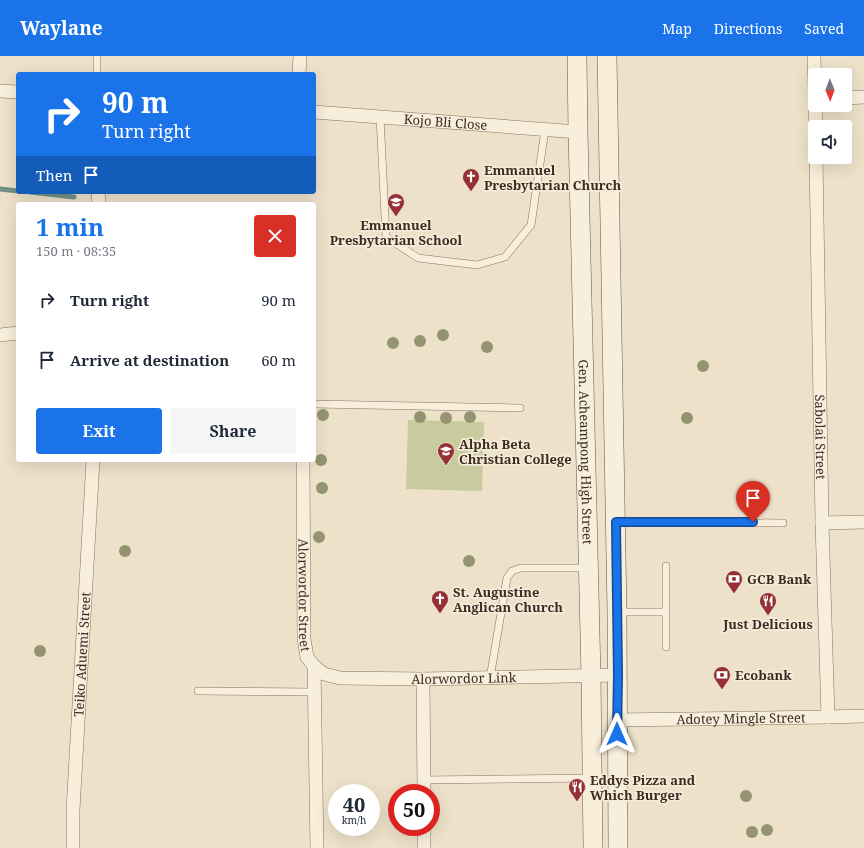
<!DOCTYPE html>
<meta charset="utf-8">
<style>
:root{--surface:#fff;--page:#f6f6f7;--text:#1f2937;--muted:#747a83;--accent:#1a73e8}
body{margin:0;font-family:"Noto Serif",serif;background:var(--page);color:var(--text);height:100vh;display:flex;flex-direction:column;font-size:15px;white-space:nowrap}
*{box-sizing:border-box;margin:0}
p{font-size:13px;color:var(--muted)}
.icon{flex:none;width:22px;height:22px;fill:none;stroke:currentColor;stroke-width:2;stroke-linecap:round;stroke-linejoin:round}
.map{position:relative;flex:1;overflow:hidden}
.drawer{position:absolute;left:16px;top:146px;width:300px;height:260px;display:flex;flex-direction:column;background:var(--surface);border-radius:4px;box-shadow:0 4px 16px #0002}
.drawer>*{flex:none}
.top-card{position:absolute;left:16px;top:16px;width:300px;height:122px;border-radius:4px;box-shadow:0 4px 16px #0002;background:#1a73e8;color:#fff;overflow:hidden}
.needle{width:26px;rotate:179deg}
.fabs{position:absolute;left:808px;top:12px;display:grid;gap:8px}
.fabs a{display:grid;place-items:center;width:44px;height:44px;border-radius:4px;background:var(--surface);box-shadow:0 4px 16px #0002;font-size:20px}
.speed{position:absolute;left:328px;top:728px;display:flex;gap:8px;font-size:20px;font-weight:700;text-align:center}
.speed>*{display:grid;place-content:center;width:52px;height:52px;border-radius:50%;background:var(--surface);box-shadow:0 4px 16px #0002;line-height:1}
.speed small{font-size:10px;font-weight:400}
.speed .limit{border:6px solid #d22;background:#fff;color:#111}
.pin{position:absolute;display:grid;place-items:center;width:34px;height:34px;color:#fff;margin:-41px -17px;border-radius:50% 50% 50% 0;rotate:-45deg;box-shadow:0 0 4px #0007}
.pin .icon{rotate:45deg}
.me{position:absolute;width:44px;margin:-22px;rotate:0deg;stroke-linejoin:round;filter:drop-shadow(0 0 3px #0008)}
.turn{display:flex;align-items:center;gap:14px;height:84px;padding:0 20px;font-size:18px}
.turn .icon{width:52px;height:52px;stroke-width:2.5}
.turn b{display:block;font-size:28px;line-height:34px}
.then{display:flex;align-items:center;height:38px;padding:0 20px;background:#0003;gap:8px;font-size:15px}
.round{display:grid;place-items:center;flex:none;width:42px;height:42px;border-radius:4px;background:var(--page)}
.summary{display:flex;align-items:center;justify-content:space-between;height:68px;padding:0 20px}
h1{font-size:24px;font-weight:700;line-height:30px;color:var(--accent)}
.cta{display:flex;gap:8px;margin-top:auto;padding:8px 20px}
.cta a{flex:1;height:46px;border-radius:4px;background:var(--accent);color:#fff;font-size:16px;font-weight:700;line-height:46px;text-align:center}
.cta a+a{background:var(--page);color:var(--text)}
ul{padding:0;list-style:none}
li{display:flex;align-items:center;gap:12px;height:60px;padding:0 20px}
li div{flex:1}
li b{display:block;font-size:15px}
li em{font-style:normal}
header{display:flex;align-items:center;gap:24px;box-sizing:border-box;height:56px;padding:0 20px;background:var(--accent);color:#fff}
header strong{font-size:19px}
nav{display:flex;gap:22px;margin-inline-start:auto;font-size:14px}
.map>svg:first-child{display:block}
</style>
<header>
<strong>Waylane</strong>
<nav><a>Map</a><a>Directions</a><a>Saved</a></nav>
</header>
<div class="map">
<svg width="864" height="792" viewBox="0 0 864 792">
<rect width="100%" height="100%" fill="#ede1c9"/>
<path fill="#c7cb9d" d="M408,364L484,366L482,435L406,433Z"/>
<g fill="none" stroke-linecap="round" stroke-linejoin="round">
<path stroke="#709087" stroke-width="5" d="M0,133L18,135
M30,136L74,141"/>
<defs>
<path id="service" d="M97,18V0
M380,61L386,181L418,202L477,209L505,201L531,169L545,74
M314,348L520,352
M616,466L783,467
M618,556H666
M666,591V510
M490,622L507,522L512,515L521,512H589
M198,635L314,636
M424,724L592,722"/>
<g id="minor">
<path d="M814,0L815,32"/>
<path d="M299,18L300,0"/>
<path d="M0,35L18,36"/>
<path d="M845,42L864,41"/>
<path d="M815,49L816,71"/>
<path id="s1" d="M314,56L578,76"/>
<path id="s2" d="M816,101L822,467L828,661"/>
<path d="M98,136L99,148"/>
<path d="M0,279L18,277"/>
<path id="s3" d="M303,404L304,583L307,601L314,610L317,792"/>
<path d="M822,467L864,466"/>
<path id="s4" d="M314,610L324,618L340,622L423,623L618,619"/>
<path d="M423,623L424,737"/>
<path id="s5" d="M617,664L828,661L864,660"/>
<path id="s6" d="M73,792V754L93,404"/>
<path d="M424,792V771"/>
</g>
<g id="secondary">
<path id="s7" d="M577,0L578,76L591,620L593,792"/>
<path d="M607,0L617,556L618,792"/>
</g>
</defs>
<use href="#service" stroke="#88735e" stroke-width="8"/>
<use href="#minor" stroke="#88735e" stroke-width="14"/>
<use href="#secondary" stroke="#6a5441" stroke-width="20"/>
<use href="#service" stroke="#f8eedc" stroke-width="7"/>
<use href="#minor" stroke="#f8eedc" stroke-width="13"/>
<use href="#secondary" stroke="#f8eedc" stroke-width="19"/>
</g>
<g fill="#949471">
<circle cx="443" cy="279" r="6"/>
<circle cx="420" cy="285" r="6"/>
<circle cx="393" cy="287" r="6"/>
<circle cx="487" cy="291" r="6"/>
<circle cx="703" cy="310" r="6"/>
<circle cx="323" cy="359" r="6"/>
<circle cx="420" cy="361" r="6"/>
<circle cx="470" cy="361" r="6"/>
<circle cx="446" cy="362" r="6"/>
<circle cx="687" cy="362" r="6"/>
<circle cx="321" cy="404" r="6"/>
<circle cx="322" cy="432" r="6"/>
<circle cx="319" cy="481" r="6"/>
<circle cx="125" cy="495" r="6"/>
<circle cx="469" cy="505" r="6"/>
<circle cx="40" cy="595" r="6"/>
<circle cx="746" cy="740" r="6"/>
<circle cx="767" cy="774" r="6"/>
<circle cx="752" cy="776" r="6"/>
</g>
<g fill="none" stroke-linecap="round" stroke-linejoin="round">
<defs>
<path id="route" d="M617,678L618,619L616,466H753"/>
</defs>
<use href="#route" stroke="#114b97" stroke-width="10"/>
<use href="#route" stroke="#1a73e8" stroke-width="7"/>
</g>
<defs>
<symbol id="church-pin" viewBox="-11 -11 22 30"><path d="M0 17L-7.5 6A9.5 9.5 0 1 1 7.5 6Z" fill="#953136" stroke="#f4ebd8"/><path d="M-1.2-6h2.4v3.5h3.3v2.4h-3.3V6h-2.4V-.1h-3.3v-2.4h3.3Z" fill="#fff"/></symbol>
<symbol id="school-pin" viewBox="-11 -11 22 30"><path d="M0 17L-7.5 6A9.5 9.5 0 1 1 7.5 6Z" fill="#953136" stroke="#f4ebd8"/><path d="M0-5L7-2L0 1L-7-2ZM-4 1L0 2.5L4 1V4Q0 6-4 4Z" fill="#fff"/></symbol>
<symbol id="bank-pin" viewBox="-11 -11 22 30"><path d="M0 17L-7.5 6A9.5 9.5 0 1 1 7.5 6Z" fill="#953136" stroke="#f4ebd8"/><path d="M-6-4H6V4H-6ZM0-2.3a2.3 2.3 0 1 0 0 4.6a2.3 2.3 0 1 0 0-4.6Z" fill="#fff"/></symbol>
<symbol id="restaurant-pin" viewBox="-11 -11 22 30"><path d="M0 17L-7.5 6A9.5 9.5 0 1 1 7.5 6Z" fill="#953136" stroke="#f4ebd8"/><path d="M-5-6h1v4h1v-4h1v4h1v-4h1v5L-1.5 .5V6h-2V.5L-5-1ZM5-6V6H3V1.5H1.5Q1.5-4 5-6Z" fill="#fff"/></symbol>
</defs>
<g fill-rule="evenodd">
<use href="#church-pin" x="461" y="111" width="20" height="27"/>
<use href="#school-pin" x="386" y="136" width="20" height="27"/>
<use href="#school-pin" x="436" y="385" width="20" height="27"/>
<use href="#bank-pin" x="724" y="513" width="20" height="27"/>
<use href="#church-pin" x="430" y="533" width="20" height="27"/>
<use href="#restaurant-pin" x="758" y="535" width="20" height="27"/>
<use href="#bank-pin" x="712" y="609" width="20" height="27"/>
<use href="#restaurant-pin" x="567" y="721" width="20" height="27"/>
</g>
<g text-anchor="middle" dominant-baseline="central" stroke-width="3.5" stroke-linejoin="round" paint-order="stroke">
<g font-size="13" fill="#3a2c21" stroke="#f4ebd8">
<text stroke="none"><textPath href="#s1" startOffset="132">Kojo Bli Close</textPath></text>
<text stroke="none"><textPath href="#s2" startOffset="280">Sabolai Street</textPath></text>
<text stroke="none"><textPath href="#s7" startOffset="396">Gen. Acheampong High Street</textPath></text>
<text stroke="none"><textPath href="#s3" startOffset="135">Alorwordor Street</textPath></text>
<text stroke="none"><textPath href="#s6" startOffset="194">Teiko Aduemi Street</textPath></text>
<text stroke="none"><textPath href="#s4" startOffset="153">Alorwordor Link</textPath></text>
<text stroke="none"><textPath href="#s5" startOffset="124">Adotey Mingle Street</textPath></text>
</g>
<g font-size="13" font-weight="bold" fill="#3a2c21" stroke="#f4ebd8" text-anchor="start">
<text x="484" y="114">Emmanuel<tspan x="484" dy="15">Presbytarian Church</tspan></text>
<text x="396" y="169" text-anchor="middle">Emmanuel<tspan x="396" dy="15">Presbytarian School</tspan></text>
<text x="459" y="388">Alpha Beta<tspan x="459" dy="15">Christian College</tspan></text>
<text x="747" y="523">GCB Bank</text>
<text x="453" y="536">St. Augustine<tspan x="453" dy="15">Anglican Church</tspan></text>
<text x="768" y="568" text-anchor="middle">Just Delicious</text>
<text x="735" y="619">Ecobank</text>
<text x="590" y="724">Eddys Pizza and<tspan x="590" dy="15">Which Burger</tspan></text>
</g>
</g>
</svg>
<div class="fabs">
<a><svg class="needle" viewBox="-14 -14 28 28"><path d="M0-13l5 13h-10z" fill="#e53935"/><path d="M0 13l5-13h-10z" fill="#747a83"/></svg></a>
<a><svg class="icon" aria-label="sound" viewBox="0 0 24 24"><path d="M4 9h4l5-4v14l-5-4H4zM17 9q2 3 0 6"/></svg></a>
</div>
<div class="speed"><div>40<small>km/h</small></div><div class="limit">50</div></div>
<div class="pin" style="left:753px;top:466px;background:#d93025"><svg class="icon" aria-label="arrive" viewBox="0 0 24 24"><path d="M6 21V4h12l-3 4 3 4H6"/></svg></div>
<svg class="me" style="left:617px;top:678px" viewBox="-20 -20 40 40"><path d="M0-17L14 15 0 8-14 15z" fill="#1a73e8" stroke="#fff" stroke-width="4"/></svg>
<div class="top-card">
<div class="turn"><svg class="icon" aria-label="right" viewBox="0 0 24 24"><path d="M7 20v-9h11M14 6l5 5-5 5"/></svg><div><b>90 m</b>Turn right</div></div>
<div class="then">Then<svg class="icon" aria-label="arrive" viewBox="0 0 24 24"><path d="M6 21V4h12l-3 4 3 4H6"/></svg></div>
</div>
<section class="drawer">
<div class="summary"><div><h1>1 min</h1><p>150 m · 08:35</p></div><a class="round" style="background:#d93025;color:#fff"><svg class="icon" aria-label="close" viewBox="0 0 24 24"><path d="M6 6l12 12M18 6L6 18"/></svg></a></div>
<ul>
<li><svg class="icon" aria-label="right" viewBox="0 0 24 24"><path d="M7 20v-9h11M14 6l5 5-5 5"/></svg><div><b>Turn right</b></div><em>90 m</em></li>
<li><svg class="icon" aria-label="arrive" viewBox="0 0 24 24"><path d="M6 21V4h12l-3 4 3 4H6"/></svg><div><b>Arrive at destination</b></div><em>60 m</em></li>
</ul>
<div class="cta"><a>Exit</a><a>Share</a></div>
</section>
</div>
